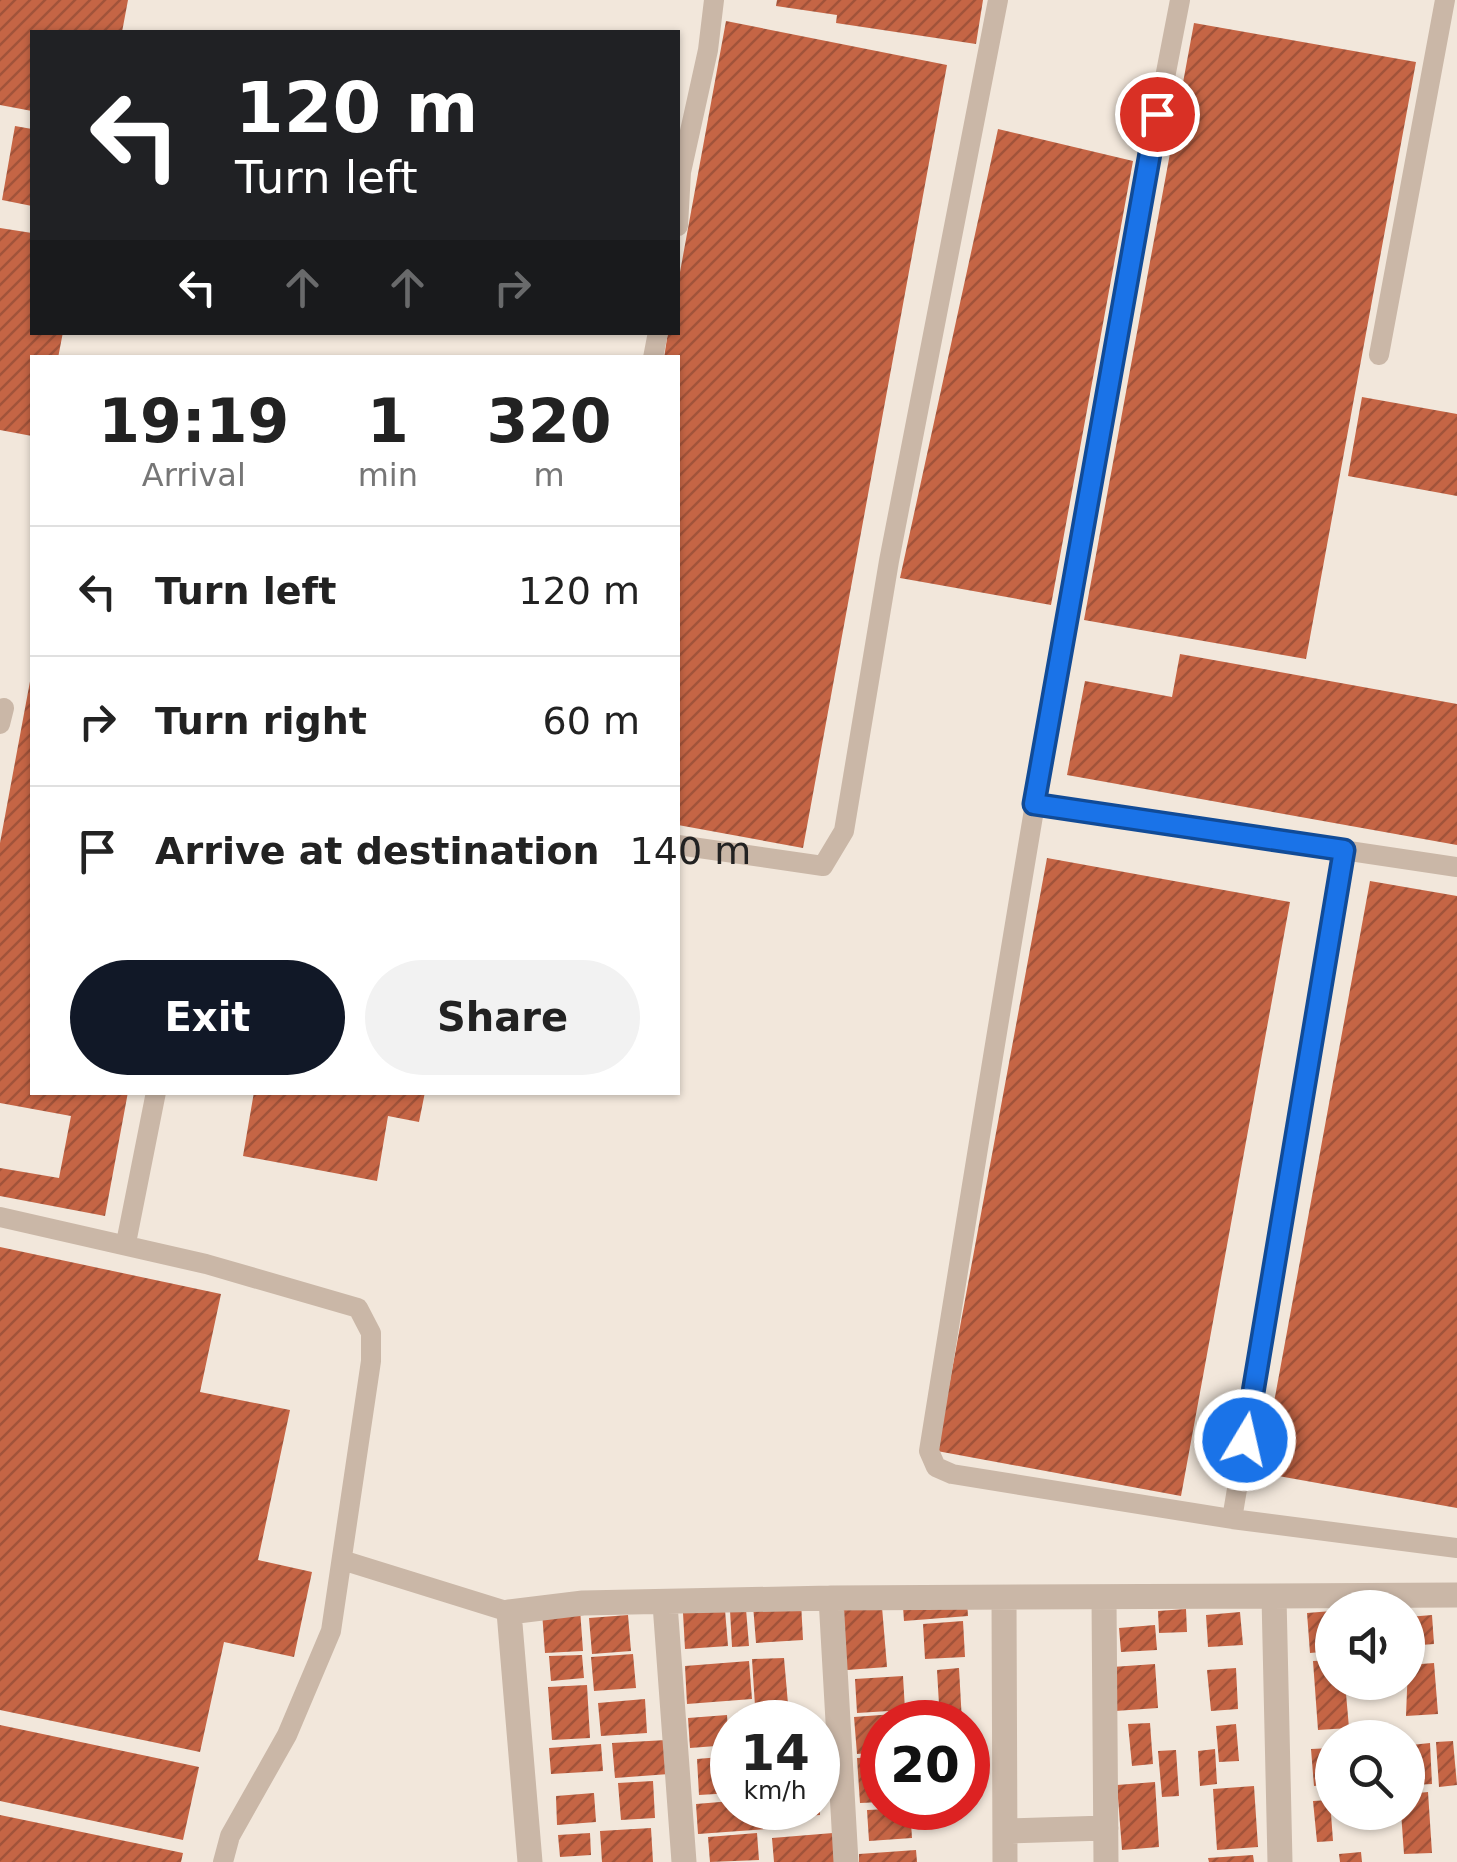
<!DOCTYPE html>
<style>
:root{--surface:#fff;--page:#f2f2f2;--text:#222;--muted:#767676;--line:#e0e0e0;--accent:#111827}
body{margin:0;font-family:"DejaVu Sans",sans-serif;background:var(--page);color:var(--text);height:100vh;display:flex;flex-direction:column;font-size:38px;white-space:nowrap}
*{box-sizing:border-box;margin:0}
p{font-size:32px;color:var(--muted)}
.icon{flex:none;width:55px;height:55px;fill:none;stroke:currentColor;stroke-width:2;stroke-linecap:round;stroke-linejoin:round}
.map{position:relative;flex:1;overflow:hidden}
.drawer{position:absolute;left:30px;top:355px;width:650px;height:740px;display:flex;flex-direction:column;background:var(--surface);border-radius:0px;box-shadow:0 2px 8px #0004}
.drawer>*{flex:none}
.banner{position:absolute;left:30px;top:30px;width:650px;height:305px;border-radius:0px;box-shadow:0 2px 8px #0004;background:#202124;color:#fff;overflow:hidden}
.tools{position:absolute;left:1315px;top:1590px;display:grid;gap:20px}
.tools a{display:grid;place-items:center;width:110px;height:110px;border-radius:50%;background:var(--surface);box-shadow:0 2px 8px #0004;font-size:50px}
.speed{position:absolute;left:710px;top:1700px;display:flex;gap:20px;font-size:50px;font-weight:700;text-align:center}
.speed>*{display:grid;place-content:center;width:130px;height:130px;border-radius:50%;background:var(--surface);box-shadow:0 2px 8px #0004;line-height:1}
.speed small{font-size:25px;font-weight:400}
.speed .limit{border:15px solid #d22;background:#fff;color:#111}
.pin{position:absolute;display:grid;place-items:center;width:85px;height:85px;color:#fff;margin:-42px;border:5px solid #fff;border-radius:50%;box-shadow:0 2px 10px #0007}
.me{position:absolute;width:110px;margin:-55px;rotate:9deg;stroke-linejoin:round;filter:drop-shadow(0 0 8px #0008)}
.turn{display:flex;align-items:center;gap:35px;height:210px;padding:0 40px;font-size:45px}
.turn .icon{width:130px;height:130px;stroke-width:2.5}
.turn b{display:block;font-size:70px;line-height:85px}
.lanes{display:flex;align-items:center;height:95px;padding:0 40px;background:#0003;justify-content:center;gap:50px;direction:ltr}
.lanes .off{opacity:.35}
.eta{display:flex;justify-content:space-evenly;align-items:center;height:170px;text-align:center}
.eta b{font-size:60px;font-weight:600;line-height:70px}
.cta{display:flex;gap:20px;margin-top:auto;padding:20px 40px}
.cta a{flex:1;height:115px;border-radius:60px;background:var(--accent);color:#fff;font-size:40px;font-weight:600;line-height:115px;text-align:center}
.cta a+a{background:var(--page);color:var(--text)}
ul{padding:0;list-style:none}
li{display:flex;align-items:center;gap:30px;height:130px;padding:0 40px;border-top:2px solid var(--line)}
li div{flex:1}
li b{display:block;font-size:38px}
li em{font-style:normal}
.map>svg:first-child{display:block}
</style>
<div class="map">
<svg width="1457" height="1862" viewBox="0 0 1457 1862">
<defs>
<pattern id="building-hatch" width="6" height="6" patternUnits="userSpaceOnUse" patternTransform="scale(2.5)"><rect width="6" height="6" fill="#c56545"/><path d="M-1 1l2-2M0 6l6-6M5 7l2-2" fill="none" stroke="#a1533a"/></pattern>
</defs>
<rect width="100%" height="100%" fill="#f2e7db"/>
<path fill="url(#building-hatch)" d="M0,0H128L122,32H32V111L0,105Z
M777,0H983L976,44L836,23L837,15L776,6Z
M726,21L947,65L803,848L678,825V358H664L668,332H678V283Z
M1194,23L1416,62L1306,659L1084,620Z
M15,126L32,129V206L2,200Z
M998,129L1133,161L1051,605L900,578Z
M0,228L32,233V332H63L58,358H32V436L0,430Z
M1362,397L1457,414V496L1348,476Z
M1180,654L1457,704V845L1067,775L1085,681L1172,697Z
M31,676L32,1092H128L105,1216L0,1196V1168L59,1178L71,1116L0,1103V843Z
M1047,858L1290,902L1181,1496L937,1451Z
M1370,881L1457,896V1508L1261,1473Z
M254,1092H425L419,1122L388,1116L377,1181L243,1156Z
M0,1247L221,1294L200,1392L290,1410L258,1560L312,1572L294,1657L224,1642L200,1752L0,1710Z
M801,1602L803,1640L756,1643L753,1605Z
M967,1602L968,1616L904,1621L903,1607Z
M882,1607L887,1667L847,1670L843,1610Z
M580,1609L583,1651L545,1653L542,1612Z
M746,1609L749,1646L732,1647L730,1610Z
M1186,1609L1187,1632L1159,1633L1158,1611Z
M725,1610L728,1646L685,1649L683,1613Z
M1332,1611V1651L1310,1653L1307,1613Z
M1240,1612L1243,1645L1208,1647L1206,1615Z
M628,1615L631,1651L592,1654L589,1618Z
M1432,1615L1434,1644L1408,1646V1617Z
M963,1621L965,1657L925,1659L923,1624Z
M1155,1625L1157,1650L1121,1652L1119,1628Z
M633,1654L636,1688L594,1691L591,1657Z
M582,1655L584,1678L551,1681L549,1656Z
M784,1658L788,1704L755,1706L752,1659Z
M1332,1660V1682H1345L1349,1728L1318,1730L1313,1661Z
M749,1661L752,1699L687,1704L685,1666Z
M1434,1663L1438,1714L1406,1716L1408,1665Z
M1155,1664L1158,1708L1115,1711L1112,1667Z
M959,1668L962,1722H940L937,1670Z
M1236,1668L1238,1709L1211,1711L1207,1670Z
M903,1676L905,1710L857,1713L855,1679Z
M587,1685L590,1738L552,1740L548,1687Z
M645,1699L647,1733L601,1736L598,1703Z
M770,1710L771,1722H737V1712Z
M796,1712L797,1722H775L774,1714Z
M894,1714V1722H882V1752L857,1754L854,1717Z
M727,1715L729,1745L690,1748L688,1718Z
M1150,1723L1153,1764L1132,1766L1128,1724Z
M1236,1724L1239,1761L1219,1762L1216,1726Z
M0,1725L199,1767L183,1840L0,1801Z
M667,1740L669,1774L615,1778L612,1743Z
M1453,1741L1457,1785L1439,1787L1436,1742Z
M1430,1743L1432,1784L1414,1785L1411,1745Z
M601,1744L603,1771L551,1774L549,1748Z
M1332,1748V1784L1314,1786L1311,1749Z
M1215,1749L1217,1784L1200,1786L1198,1751Z
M1176,1750L1179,1796L1162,1797L1158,1751Z
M732,1756V1793L699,1795L697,1759Z
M882,1757V1802L860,1803L857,1758Z
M653,1781L655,1818L621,1820L618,1783Z
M1155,1782L1159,1847L1122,1850L1117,1785Z
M1254,1786L1258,1847L1217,1850L1213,1789Z
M1428,1792L1432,1853L1404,1854L1401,1812H1408V1794Z
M594,1793L596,1822L557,1825L556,1796Z
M1330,1800L1333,1841L1317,1842L1313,1801Z
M732,1801V1808H765L766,1829L698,1834L696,1804Z
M777,1808H820V1815L777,1818Z
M910,1808L912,1838L869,1841L867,1810Z
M0,1815L183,1853L181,1862H0Z
M651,1828L653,1862H602L600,1831Z
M590,1833L591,1855L560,1857L558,1835Z
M757,1833L759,1860L710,1862L708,1837Z
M833,1833L835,1862H774L772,1838Z
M916,1850L917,1862H859V1854Z
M1361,1852L1362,1862H1340L1339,1854Z
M1253,1855L1254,1862H1209L1208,1858Z"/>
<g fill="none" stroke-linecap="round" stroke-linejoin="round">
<path stroke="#cab7a7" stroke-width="20" d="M1180,0C1086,482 1007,966 929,1451L936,1467L952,1474L1232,1519L1457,1548
M678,226L681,172L708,50L714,0
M1379,355L1445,0
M653,358L658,332
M0,724L4,708
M1034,804L1457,867
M678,845L823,866L844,831L889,561L998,0
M0,1217L206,1264L358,1308L371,1333V1361L331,1631L287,1735L230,1836L223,1862
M126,1243L156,1092
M1232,1519L1344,850
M342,1560L509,1612"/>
<path stroke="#cab7a7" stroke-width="25" d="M1274,1597L1280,1862
M831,1598L846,1862
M1004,1599L1005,1862
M1104,1599L1106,1862
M665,1604L684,1862
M1005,1831L1106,1828
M530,1862L509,1612L583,1603L831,1598L1457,1595"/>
</g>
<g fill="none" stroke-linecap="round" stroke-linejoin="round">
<defs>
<path id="route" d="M1157,114L1034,804L1344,850L1245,1440"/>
</defs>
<use href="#route" stroke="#114b97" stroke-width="25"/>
<use href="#route" stroke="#1a73e8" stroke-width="18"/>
</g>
</svg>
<div class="tools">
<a><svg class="icon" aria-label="sound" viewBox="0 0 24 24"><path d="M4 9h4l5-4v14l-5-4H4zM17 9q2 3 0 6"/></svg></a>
<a><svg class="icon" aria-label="search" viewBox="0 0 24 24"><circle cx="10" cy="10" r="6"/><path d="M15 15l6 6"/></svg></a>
</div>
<div class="speed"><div>14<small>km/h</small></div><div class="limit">20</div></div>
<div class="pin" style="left:1157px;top:114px;background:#d93025"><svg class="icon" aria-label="arrive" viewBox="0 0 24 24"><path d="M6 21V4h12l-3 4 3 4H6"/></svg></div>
<svg class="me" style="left:1245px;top:1440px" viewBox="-20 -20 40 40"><circle r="17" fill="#1a73e8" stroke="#fff" stroke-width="3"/><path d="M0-11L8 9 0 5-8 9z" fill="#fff"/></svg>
<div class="banner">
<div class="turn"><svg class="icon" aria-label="left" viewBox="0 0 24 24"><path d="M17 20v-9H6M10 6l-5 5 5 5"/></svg><div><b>120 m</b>Turn left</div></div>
<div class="lanes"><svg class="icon" aria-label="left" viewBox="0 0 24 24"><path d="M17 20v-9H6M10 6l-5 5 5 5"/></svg><svg class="icon off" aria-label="ahead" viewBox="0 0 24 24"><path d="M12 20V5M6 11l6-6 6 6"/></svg><svg class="icon off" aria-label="ahead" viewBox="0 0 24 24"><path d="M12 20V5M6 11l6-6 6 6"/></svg><svg class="icon off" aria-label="right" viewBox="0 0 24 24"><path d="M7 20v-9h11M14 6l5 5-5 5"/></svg></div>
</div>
<section class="drawer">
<div class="eta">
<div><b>19:19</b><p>Arrival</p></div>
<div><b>1</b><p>min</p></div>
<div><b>320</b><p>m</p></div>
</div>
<ul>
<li><svg class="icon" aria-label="left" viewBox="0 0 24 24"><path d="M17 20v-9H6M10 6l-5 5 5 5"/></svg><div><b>Turn left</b></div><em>120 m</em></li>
<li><svg class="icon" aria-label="right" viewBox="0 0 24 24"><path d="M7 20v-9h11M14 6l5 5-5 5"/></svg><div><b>Turn right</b></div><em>60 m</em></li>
<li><svg class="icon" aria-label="arrive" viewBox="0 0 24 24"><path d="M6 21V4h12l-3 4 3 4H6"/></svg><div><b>Arrive at destination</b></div><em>140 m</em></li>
</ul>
<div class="cta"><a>Exit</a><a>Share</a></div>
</section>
</div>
